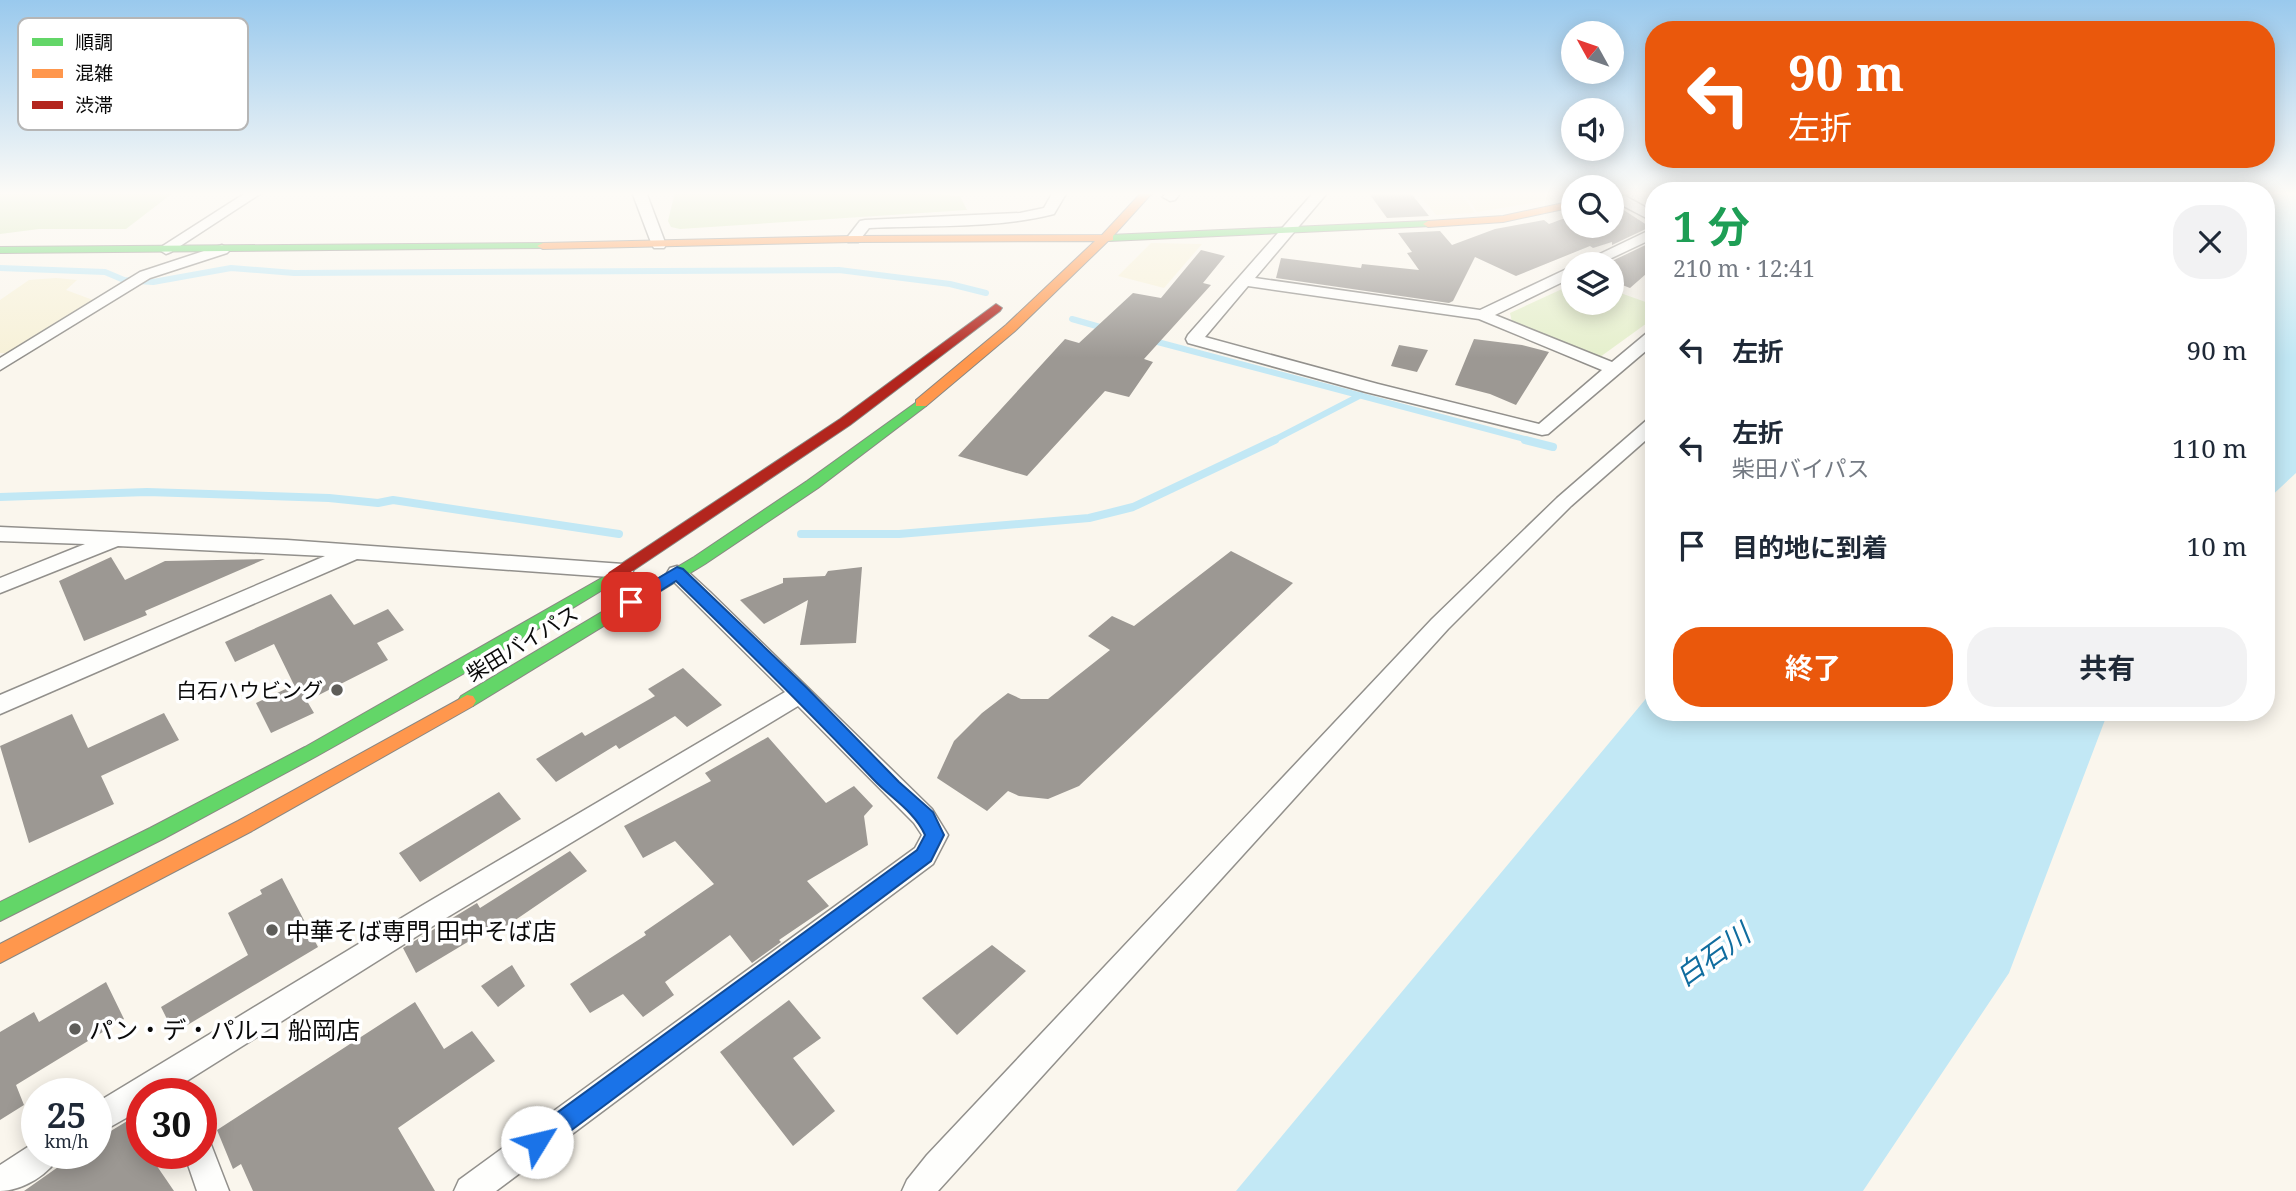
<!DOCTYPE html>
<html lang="ja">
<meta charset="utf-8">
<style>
:root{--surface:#fff;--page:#f2f2f3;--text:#1f2937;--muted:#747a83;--accent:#ea580c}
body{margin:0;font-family:"Noto Serif","Noto Sans JP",serif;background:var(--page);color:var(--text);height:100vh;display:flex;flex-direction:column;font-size:26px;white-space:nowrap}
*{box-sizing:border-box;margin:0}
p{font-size:23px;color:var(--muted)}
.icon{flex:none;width:38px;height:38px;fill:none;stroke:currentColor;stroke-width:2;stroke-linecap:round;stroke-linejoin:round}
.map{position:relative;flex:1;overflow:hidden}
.details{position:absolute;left:1645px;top:182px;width:630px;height:539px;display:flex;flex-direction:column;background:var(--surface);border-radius:28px;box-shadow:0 4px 18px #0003}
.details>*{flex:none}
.hud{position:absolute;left:1645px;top:21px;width:630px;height:147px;border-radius:28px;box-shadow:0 4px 18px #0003;background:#ea580c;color:#fff;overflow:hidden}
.needle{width:46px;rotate:310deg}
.controls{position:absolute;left:1561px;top:21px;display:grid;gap:14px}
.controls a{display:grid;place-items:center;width:63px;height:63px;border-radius:50%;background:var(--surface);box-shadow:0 4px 18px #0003;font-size:35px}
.speed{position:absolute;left:21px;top:1078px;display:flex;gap:14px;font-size:35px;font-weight:700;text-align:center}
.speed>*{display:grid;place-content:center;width:91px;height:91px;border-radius:50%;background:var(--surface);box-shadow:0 4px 18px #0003;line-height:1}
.speed small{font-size:18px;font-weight:400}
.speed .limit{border:10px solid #d22;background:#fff;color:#111}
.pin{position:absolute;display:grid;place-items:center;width:60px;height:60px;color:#fff;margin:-30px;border-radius:14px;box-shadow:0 4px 10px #0006}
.me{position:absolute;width:77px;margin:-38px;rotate:54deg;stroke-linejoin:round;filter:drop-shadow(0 0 5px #0008)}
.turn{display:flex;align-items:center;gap:24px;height:147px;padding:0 28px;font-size:32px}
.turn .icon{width:91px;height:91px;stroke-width:2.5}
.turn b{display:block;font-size:49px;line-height:60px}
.round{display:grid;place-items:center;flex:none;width:74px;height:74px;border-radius:28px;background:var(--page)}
.headline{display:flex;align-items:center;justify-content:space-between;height:119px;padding:0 28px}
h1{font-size:42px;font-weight:700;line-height:52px;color:#1e9e55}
.primary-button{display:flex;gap:14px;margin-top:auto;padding:14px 28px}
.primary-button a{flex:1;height:80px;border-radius:28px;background:var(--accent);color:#fff;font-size:28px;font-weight:700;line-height:80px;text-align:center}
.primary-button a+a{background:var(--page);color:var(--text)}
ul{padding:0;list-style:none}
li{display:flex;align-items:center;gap:21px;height:98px;padding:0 28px}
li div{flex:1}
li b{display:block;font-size:26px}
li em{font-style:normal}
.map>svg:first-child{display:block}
</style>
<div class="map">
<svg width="2296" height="1191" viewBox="0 0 2296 1191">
<rect width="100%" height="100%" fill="#faf6ed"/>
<path fill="#f7f1d8" d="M1417,192H1460L1475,213L1436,215Z
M1463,192H1547L1556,199L1477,212Z
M1151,243L1202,244L1164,288L1118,276Z
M56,278L77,280L66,290L93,300L10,353H0V300L29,280Z"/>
<path fill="#e5efcc" d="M1573,284V303H1612V290L1654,305V318L1600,357L1512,322L1510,313Z"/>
<path fill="#d6e7b9" d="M0,192H174L126,229H39L0,234Z
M675,192H906L960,196L967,210L680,229L671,227L668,221Z"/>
<path fill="#c2e8f5" d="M2266,192H2296V473L2266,501Z
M1654,689V712H2108L2009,973L1863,1191H1236Z"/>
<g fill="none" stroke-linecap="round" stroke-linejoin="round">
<path stroke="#c2e8f5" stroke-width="6" d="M0,268L105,272L124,280L153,282L231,268L294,273L839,270L950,284L986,293
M1072,319L1107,329
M1150,340L1532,441
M1272,441L1361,395"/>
<path stroke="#c2e8f5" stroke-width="8" d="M1525,440L1553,447
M0,497L147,492L329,498L378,503L393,500L619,534
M801,534H899L1089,518L1133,507L1275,440"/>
</g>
<path fill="#9c9893" d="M1368,192H1410L1429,216L1387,218Z
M1619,207L1650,227L1612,245V242L1593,248L1590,246L1516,276L1475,257L1453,301L1449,303L1276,278L1281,258L1361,268L1362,264L1419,270L1407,253L1412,252L1398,233L1440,231L1452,245L1495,229L1544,220L1549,224L1573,215V226H1612V209Z
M1654,241V267L1630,288L1612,281V261Z
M1201,250L1225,256L1203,283L1211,285L1144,359L1153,362L1129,397L1105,391L1027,476L958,456L1065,339L1079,343L1133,293L1161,298Z
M1474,339L1522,345L1549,352L1516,405L1490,394L1455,385Z
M1399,345L1428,350L1417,372L1391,366Z
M1231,551L1293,583L1079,786L1048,799L1019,796L1008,791L987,811L937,778L954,741L982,713L1008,693L1021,699H1048L1110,650L1088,636L1112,616L1134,626Z
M111,557L125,580L165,561L265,559L145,611L147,615L84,641L59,581Z
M862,567L856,643L800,645L808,600L764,624L740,600L783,583V578L825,576L828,571Z
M331,594L354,625L388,609L404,630L377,643L388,660L307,701L314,713L271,733L256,703L294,685L274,644L235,662L225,642Z
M683,668L722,705L687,727L675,716L619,749L616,745L556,782L536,759L582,732L585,736L655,696L648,689Z
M164,713L179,740L101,776L114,804L29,843L0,746L72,714L88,748Z
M768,737L826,803L854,786L873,806L864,816L868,845L807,881L829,906L779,940L781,942L752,963L730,935L665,982L674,995L643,1017L623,994L590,1013L570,984L646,935L644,932L714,884L675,841L643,858L624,826L711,781L705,773Z
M499,792L521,819L420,882L399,853Z
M570,851L587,871L505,927L501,922L416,973L403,948L477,903L480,908Z
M282,878L318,947L174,1033L161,1007L248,955L228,913L262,894L260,890Z
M992,945L1026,971L957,1035L922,998Z
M512,965L525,986L498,1007L481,986Z
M106,982L124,1019L16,1085L24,1105L0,1120V1032L34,1012L39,1022Z
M789,1000L821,1038L793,1058L835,1111L793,1146L720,1052Z
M415,1002L444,1049L472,1031L495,1061L398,1128L435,1191H253L241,1164L233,1169L217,1130Z
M142,1112V1153H148L174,1191H24L78,1153H96V1140Z"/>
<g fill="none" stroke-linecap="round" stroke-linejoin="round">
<defs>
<path id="street" d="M247,192H263L171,252L166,254L158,249Z
M632,192H646L666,245L664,248H654L652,245Z
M1053,192H1067L1054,214C995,229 930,225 869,228L858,242H848L846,239L860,221L865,220L1020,213L1044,208Z
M1167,192H1181L1175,200L1170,201L1163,197Z
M1314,192H1328L1255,278L1480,310L1573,266V277L1495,315L1612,362L1648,332L1654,330V344L1548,434L1542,435L1366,392L1188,343L1186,339L1188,335ZM1248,286L1479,319L1602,370L1539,424L1378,384L1205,337Z
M1612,192H1618L1654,212V222L1612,200Z
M1654,228V238L1599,264H1579Z
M222,245L230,250L227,253L150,278L0,370V358L140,272Z
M1654,418V433L1571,506L1448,629L938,1191H902L907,1180L927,1155L1432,619L1557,498L1648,419Z
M0,527L287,540L623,564L630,566L633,571L630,576L623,578L357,559L0,714V695L325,556L118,546L0,593V578L85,544L0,541Z
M677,566L684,568L710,592L932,809L948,835L933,864L496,1191H454L459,1180L915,848L922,835L914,823L798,706L441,921L166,1094H142V1109L96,1135V1103L423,905L785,692L670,578L667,573L670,568Z
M201,1139L210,1142L229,1191H197L184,1153H201Z
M37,1141V1153H60C52,1174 21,1191 0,1191V1165Z"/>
<path id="fast" d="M1631,192L1630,194L1612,199V193Z
M1428,221L1432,222V226L1109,241L1103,238L1109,235Z
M543,243L547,244V248L0,253V247Z
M921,399L926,400V406L818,488L705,564L473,706H461L458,701L461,696L694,557L807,481Z
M614,571L619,572L622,576L619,580L470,670L317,756L163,839L0,921V902L150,828L305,747Z"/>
<path id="slow" d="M1142,192H1153L1113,236V240L1108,241L1015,331L926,406H916V400L1006,325L1095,241L853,242L543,249L537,246L543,243L853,236L1102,235Z
M1573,201V207L1503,222L1428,227L1423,224L1428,221L1503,216Z
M467,695L473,696L476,701L473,706L252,831L0,963V944L238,821Z"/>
<path id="jam" d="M996,304L1002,308L1000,311L850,425L619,580H609L606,576L609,572L840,419Z"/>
</defs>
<use href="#street" stroke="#92908c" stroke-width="3"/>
<use href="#fast" stroke="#898783" stroke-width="2"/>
<use href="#slow" stroke="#898783" stroke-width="2"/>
<use href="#jam" stroke="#898783" stroke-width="2"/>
<use href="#street" fill="#fefefc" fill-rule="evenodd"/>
<use href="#fast" fill="#63d668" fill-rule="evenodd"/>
<use href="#slow" fill="#ff974d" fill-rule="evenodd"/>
<use href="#jam" fill="#b3261e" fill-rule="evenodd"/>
</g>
<linearGradient id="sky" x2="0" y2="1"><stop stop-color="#99c9ed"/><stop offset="0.54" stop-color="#fdfbf7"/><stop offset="1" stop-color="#fdfbf7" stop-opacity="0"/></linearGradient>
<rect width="2296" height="358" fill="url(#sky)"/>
<path fill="#1a73e8" stroke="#114b97" stroke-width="2" d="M677,567L683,569L807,688L899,782L933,812L944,835L931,861L545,1150L537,1154L528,1150L525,1142L528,1134L917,850L925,835C915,812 891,798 874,780C809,712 743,646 676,581L636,606H625L623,602L625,598Z"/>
<g fill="#5e5d59" stroke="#fff" stroke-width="2.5">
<circle cx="337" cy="690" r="7"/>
<circle cx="272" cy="930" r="7"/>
<circle cx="75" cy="1029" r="7"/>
</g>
<g text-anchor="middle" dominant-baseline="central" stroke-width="7" stroke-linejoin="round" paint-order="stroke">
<g font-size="21" fill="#0a0a0a" stroke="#fff">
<text transform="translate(522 643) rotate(-31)">柴田バイパス</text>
</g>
<g font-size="21" fill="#0a0a0a" stroke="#fff" text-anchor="end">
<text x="323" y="690">白石ハウビング</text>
</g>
<g font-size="24" fill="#0a0a0a" stroke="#fff" text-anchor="start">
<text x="286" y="930">中華そば専門 田中そば店</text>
<text x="89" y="1029">パン・デ・パルコ 船岡店</text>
</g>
<g font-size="28" font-style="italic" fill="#106d9f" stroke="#fff">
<text transform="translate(1712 954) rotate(-36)">白石川</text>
</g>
</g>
<rect x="18" y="18" width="230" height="112" rx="10" fill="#fff" stroke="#b6b6b6" stroke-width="2"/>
<rect x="32" y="38" width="31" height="8" fill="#63d668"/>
<rect x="32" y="69" width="31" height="9" fill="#ff974d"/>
<rect x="32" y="101" width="31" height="8" fill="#b3261e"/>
<g font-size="19" fill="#0a0a0a">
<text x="75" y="49">順調</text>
<text x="75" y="80">混雑</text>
<text x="75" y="112">渋滞</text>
</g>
</svg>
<div class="controls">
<a><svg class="needle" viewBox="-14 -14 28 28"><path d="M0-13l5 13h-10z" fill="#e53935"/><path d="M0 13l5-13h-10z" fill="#747a83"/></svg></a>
<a><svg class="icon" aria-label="sound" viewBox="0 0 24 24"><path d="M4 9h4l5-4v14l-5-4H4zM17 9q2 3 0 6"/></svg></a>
<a><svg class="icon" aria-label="search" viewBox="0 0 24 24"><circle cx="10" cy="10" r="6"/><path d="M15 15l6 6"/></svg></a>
<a><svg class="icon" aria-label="layers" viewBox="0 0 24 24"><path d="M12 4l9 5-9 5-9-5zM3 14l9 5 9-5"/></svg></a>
</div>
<div class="speed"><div>25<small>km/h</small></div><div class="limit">30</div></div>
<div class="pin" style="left:631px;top:602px;background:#d93025"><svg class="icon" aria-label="arrive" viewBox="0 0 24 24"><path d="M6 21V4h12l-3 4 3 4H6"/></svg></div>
<svg class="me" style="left:537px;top:1142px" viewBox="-20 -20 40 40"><circle r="19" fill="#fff"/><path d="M0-13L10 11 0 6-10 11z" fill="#1a73e8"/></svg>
<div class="hud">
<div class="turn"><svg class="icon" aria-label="left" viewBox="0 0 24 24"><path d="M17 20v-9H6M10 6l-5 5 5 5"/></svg><div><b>90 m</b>左折</div></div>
</div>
<section class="details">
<div class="headline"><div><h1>1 分</h1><p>210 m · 12:41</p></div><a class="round"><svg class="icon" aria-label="close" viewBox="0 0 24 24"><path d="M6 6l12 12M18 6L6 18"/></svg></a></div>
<ul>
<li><svg class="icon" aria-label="left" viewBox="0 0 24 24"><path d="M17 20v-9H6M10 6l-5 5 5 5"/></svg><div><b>左折</b></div><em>90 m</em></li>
<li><svg class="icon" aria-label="left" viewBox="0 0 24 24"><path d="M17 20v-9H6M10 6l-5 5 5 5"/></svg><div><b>左折</b><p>柴田バイパス</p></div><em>110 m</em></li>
<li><svg class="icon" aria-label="arrive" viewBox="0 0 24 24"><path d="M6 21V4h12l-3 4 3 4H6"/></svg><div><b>目的地に到着</b></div><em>10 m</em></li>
</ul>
<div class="primary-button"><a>終了</a><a>共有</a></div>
</section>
</div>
